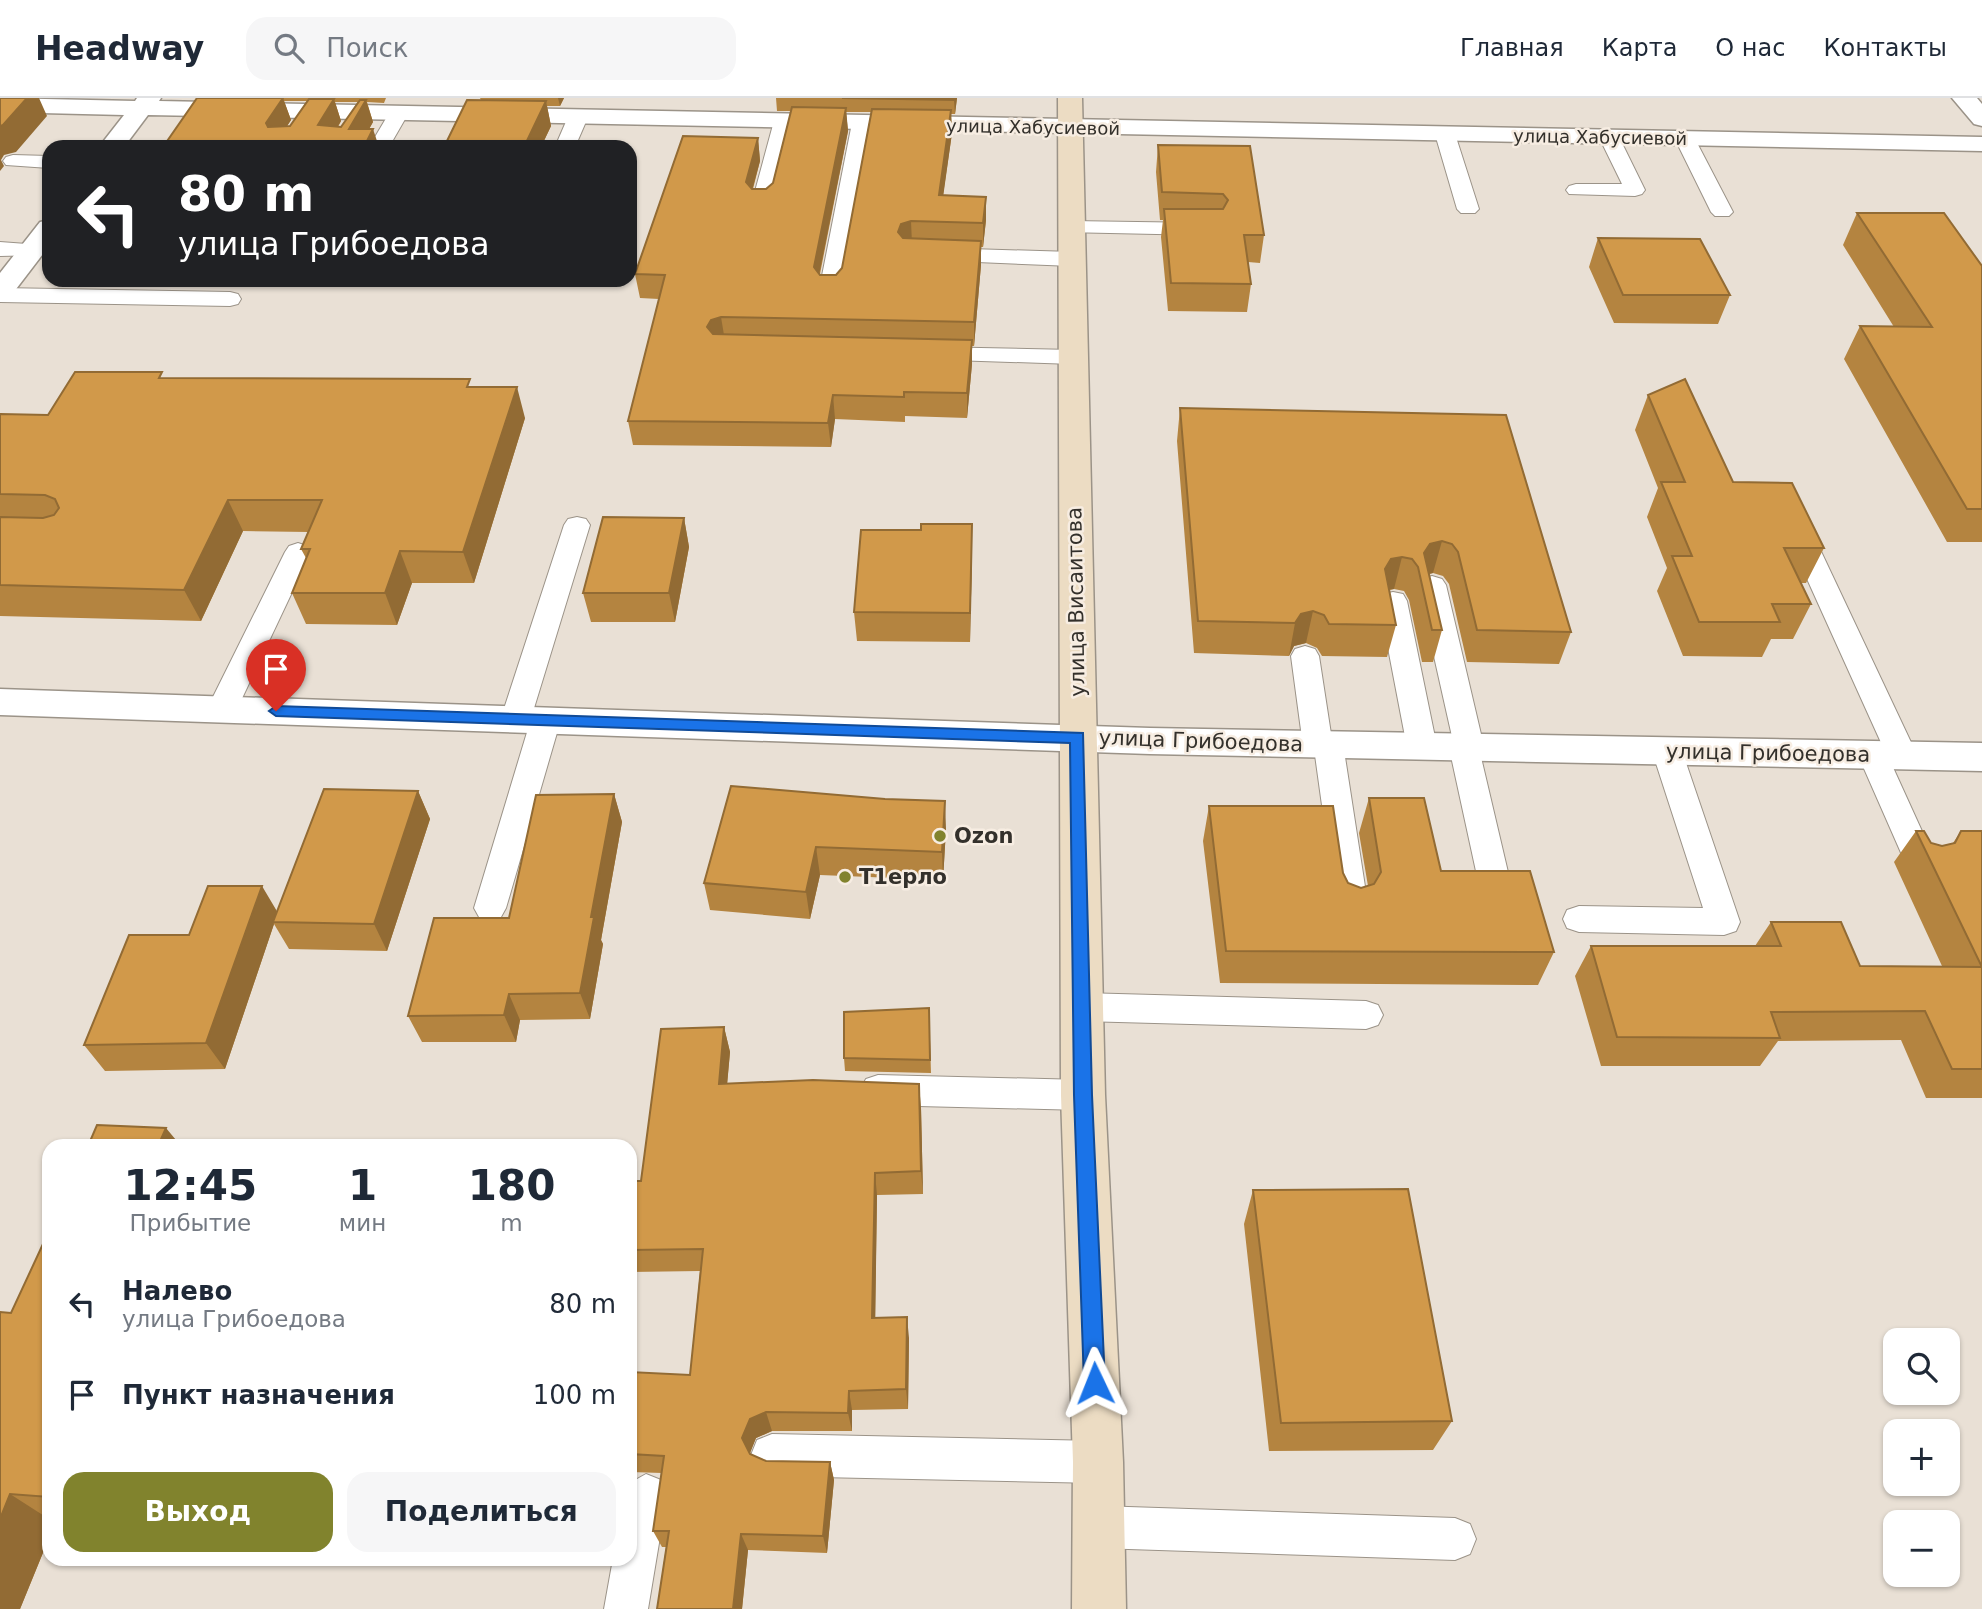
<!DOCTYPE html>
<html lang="ru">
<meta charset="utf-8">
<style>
:root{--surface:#fff;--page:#f6f6f7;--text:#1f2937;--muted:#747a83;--line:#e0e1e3;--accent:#81832d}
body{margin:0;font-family:"DejaVu Sans",sans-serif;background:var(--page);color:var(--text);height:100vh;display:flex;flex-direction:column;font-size:26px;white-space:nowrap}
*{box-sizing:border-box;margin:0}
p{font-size:23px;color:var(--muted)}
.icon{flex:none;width:38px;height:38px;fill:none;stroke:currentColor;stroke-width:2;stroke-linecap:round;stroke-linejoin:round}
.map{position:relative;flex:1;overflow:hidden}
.side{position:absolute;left:42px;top:1041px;width:595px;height:427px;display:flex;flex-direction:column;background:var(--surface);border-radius:21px;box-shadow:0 2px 5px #0004}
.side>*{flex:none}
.hud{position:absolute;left:42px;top:42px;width:595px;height:147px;border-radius:21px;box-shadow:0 2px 5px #0004;background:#202124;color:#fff;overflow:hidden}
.tools{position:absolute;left:1883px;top:1230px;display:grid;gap:14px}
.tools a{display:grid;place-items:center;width:77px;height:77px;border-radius:14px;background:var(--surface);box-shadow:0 2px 5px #0004;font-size:35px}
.pin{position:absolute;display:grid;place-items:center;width:60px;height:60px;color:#fff;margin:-72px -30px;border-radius:50% 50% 50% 0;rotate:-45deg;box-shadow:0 0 7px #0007}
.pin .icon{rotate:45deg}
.me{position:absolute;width:77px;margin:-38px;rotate:358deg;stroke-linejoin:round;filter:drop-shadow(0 0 5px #0008)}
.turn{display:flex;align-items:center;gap:24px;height:147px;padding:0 21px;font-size:32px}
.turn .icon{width:91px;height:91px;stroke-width:2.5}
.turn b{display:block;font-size:49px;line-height:60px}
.eta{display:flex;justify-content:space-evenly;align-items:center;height:119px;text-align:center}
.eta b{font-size:42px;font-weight:700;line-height:49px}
.action{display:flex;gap:14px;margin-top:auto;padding:14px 21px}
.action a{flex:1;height:80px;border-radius:21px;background:var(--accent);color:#fff;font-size:28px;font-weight:700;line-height:80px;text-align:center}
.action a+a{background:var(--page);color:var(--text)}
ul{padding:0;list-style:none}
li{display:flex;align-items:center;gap:21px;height:91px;padding:0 21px}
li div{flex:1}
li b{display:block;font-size:26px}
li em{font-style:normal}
header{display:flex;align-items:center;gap:42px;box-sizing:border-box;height:98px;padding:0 35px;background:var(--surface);border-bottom:2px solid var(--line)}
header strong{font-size:33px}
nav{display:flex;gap:38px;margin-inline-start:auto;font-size:24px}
.search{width:490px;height:63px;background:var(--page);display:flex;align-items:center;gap:18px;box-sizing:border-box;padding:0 24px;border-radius:21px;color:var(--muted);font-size:26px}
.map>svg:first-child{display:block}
</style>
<header>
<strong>Headway</strong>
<div class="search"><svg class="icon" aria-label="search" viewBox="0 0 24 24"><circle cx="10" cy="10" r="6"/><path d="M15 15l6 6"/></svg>Поиск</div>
<nav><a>Главная</a><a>Карта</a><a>О нас</a><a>Контакты</a></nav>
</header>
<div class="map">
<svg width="1982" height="1511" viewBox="0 0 1982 1511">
<rect width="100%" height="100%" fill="#e9e0d5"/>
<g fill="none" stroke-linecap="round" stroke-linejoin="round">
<defs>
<path id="lane" d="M398,10L408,16L389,49H369L391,12Z
M578,13L588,19L575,49H555L568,19Z
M784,17L794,23L773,108L769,112H755L751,108L774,23Z
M862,19L872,25L841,193L838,198H822L819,193L852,25Z
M1445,30L1452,32L1455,36L1479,111L1475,115H1461L1457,111L1435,36L1438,32Z
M1609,33L1616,35L1619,39L1645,92L1642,96L1635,98L1569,96L1566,92L1569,88L1576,86H1622L1599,39L1602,35Z
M1685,35L1692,37L1695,41L1733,114L1729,118H1715L1711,114L1675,41L1678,37Z
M13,57L49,58V70L6,67L3,63L6,59Z
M1071,123L1203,125L1211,126L1214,131L1211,136L1203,137L1063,134L1060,129L1063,124Z
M0,144L40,147L43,152L40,157L0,158Z
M938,150L1072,154L1080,156L1083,161L1080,166L1072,168L930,162L927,157L930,152Z
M0,190L230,194L238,196L241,201L238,206L230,208L0,204Z
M930,249L1073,252L1081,254L1085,259L1081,264L1073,266L922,261L918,256L922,251Z
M577,419L586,421L590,427L531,620L526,627L516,631L506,627L501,620L564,427L568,421Z
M1797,422L1806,424L1810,430L1917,657L1913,665L1902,668L1891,665L1936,764L1931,773L1920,776L1909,773L1858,657L1862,649L1873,646L1883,649L1784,430L1788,424Z
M298,445L307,448L311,454L237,611L232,618L222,621L212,618L207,611L285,454L289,448Z
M1432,478L1442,481L1446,487L1484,649L1480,655L1511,787L1506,796L1495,800L1484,796L1479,787L1449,649L1453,643L1418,487L1422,481Z
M1393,494L1403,496L1407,503L1437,649L1433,657L1422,660L1411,657L1407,649L1379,503L1383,496Z
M1305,548L1315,551L1319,558L1331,636L1339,638L1343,646L1368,808L1363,817L1352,821L1341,817L1336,808L1315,657L1307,655L1303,647L1291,558L1295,551Z
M546,610L556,613L561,621L506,810L501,819L490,823L479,819L474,810L531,621L536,613Z
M1667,642L1678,645L1682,653L1740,824L1736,833L1724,837L1579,834L1567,830L1563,821L1567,812L1579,808L1703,810L1652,653L1656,645Z
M1082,895L1366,903L1378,907L1383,917L1378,927L1366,931L1082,923L1070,919L1065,909L1070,899Z
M878,977L1083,982L1096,986L1101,997L1096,1008L1083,1012L878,1007L866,1003L860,992L866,981Z
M772,1336L1098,1343L1113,1349L1119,1364L1113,1379L1098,1385L772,1378L757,1372L751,1357L757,1342Z
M646,1376L661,1382L667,1397L648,1511H604L613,1461H630V1385Z
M1098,1408L1455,1420L1470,1426L1476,1441L1470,1456L1455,1462L1098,1450L1083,1444L1077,1429L1083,1414Z"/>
<path id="street" d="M0,0L135,3L137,0H161L159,3L1982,39V53L148,17L124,49H99L124,17L0,14Z
M1952,0H1977L1982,6V28L1974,26Z
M49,122V148L10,199L0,201V175L40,124Z
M0,591L1150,630L1982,645V673L1150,656L0,617Z"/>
<path id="secondary" d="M1058,0H1082L1105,997L1123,1364L1126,1511H1072L1073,1364L1061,997Z"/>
</defs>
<use href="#lane" stroke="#9b9388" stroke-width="2"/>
<use href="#street" stroke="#9b9388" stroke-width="3"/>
<use href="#secondary" stroke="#9b9388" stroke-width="3"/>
<use href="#lane" fill="#fff" fill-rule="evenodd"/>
<use href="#street" fill="#fff" fill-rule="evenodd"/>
<use href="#secondary" fill="#ecdcc3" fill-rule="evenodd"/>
</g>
<path fill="#b48440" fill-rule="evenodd" d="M197,0H386L384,5L367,4L373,24L369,31L163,49ZM284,3H307L290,28H287L291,22ZM335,4H358L341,29H338L341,23Z
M480,0H564L560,8H547L551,28L541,49H444L481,2Z
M776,0H957L955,16H951L952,35L943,97L986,122L983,149H981V167L974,248H972V266L967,320L905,318V324L835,321L831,349L633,347L628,323L659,201L640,200L635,176L758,40L760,63L753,91H766L773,85L791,13H777ZM846,14H871L842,170L836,177L820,176L848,33Z
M1158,47L1250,48L1264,137L1260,165L1248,164L1251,186L1247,214L1168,213L1161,139L1163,122H1160L1156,74Z
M1857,115L1982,168V444H1947L1844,261L1860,228L1894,229L1843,147Z
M1598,140L1730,197L1718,226L1614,225L1589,169Z
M425,182H480L479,185L426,183Z
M165,280L473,289L525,320L474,485H412L397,527L306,526L292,495L306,460L301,451L309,434L243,433L201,523L0,518V316L48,317Z
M1648,297L1733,384L1824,450L1806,485H1801L1811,506L1793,541H1771L1762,559L1683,558L1657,493L1667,470L1647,419L1658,390L1635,332Z
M1180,310L1506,317L1571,534L1559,566L1467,564L1449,486L1443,478L1433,475L1429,476L1442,532L1433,564H1422L1409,502L1404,493L1394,491L1389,492L1396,527L1387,559L1322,558L1317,550L1306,545L1294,548L1289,558L1194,555L1177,343Z
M684,420L689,449L675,524H591L583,495Z
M921,432L972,455L970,544L857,543L854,514Z
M731,688L946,731L943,782L820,777L810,821L710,812L704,785Z
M418,693L430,721L387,853L289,851L274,826L225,971L105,973L84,947L189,837L277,814Z
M614,696L622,724L601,842L603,846L590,921L520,922L516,944H422L408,918L509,820Z
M1369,700L1441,773L1554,854L1538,887L1220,885L1203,743L1209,708L1343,775L1348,785L1361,790L1368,788L1359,735Z
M1916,733L1931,745L1942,748L1953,745L1961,733H1982V1000H1926L1901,942L1778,943L1760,968H1601L1575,878L1591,848H1755L1771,824L1860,868H1942L1894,764Z
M929,910L931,975L845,973L844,960Z
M724,929L730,954L727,986L921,1010L923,1096L877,1097L875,1220L909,1240L908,1311L852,1312V1333H772L756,1340L749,1356L766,1363L830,1364L834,1382L827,1455L748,1452L742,1511H657L666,1449H662L653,1433L662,1375L630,1374V1274L690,1277L700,1173L630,1174V1083H641Z
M1253,1092L1452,1323L1433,1352L1269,1353L1244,1126Z
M49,1133V1440L20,1511H0L11,1215Z"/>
<path fill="#926b34" d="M27,0H39L47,18L16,54L4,57L1,62L4,68L0,73V28Z
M283,0L291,22L274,48L266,25Z
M558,0H564L560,8Z
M955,0H957L955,16L954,2Z
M334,1L341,23L325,49L318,27Z
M366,2L373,24L359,49L349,31Z
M546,3L551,28L541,49H524Z
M846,10L848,33L816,192L814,169Z
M951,12L952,35L940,121L939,97Z
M373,31L379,49H364Z
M758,40L760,63L748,107L746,84Z
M986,99V122L983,149V125Z
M911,123L912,146L902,150L898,134L901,126Z
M981,143V167L974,248V224Z
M721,219L725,243L715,246L707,229L711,222Z
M972,242V266L967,320V295Z
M517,289L525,320L474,485L463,454Z
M833,297L835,321L831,349L828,325Z
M228,402L243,433L201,523L184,492Z
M684,420L689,449L675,524L669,495Z
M972,426V455L970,544V515Z
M1442,443L1433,475L1421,478L1424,455L1430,446Z
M400,453L412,485L397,527L385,495Z
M1402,459L1394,491L1382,493L1385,471L1391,461Z
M1313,513L1306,545L1294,548L1289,558L1295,525L1301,516Z
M418,693L430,721L387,853L374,826Z
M614,696L622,724L601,842L603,846L590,921L580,895L591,819Z
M945,703L946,731L943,782L942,754Z
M816,749L820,777L810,821L806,794Z
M262,788L278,815L273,824L274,826L225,971L206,945Z
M509,896L520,922L516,944L504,917Z
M724,929L730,954L725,1010L719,986Z
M919,986L921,1010L923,1096L921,1073Z
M166,1030L181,1048H158Z
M875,1075L877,1097L875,1240L872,1220Z
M907,1219L909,1240L908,1311L906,1291Z
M849,1293L852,1312V1333L848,1315Z
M766,1314L772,1333L756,1340L749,1358L742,1340L750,1321Z
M830,1364L834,1382L827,1455L823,1438Z
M10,1396L49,1421V1440L20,1511H0V1421Z
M741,1436L748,1452L742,1511H733Z"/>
<path fill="#d1994a" stroke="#926b34" stroke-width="2" d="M0,0H27L3,27L0,28Z
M197,0H283L266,25L268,29L290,28L309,1H334L318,27L341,29L360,2H366L349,31H373L364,49H163Z
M842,0H955L954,2Z
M467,2L546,3L524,49H444Z
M792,9L846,10L814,169L820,177H836L842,170L872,11L951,12L939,97L986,99L983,125L911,123L901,126L898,134L903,140L981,143L974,224L721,219L711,222L707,229L713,236L972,242L967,295L904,294V299L833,297L828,325L628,323L665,177L635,176L683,38L758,40L746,84L752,91H766L773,85Z
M1158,47L1250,48L1264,137H1244L1251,186L1171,185L1164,111H1223L1228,102L1223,96L1162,94Z
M1857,115H1944L1982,168V411H1967L1860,228L1932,229Z
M1598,140L1700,141L1730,197H1623Z
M75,274H162L159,280L470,281L467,289H517L463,454L400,453L385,495H292L310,451H301L322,402H228L184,492L0,487V419L43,420L54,417L59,410L55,401L45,397L0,396V316L48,317Z
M1685,281L1733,384L1792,385L1824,450H1784L1811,506H1772L1780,524H1699L1672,458H1692L1661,384H1685L1648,297Z
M1180,310L1506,317L1571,534L1477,532L1458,454L1452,446L1442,443L1430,446L1424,455L1442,532H1432L1418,469L1412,461L1402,459L1391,461L1385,471L1396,527L1329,526L1324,517L1313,513L1301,516L1295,525L1198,523Z
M603,419L684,420L669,495H583Z
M921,426H972L970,515L854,514L861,432H921Z
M731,688L885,701L945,703L942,754L816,749L806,794L704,785Z
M324,691L418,693L374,826L273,824Z
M614,696L591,819H594L580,895L509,896L504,917L408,918L434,820H509L536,697Z
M1369,700H1424L1441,773H1530L1554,854L1226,853L1209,708H1333L1343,775L1348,785L1361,790L1374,786L1381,774Z
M1916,733H1924L1931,745L1942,748L1955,745L1961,733H1982V971H1952L1925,913L1771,914L1780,940L1617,939L1591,848H1781L1771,824H1841L1860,868L1982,869Z
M208,788H262L206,945L84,947L129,837H189Z
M929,910L930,962L844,960V914Z
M724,929L719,986L813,982L919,986L921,1073L875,1075L872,1220L907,1219L906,1291L849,1293L848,1315L766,1314L750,1321L742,1340L750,1356L766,1363L830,1364L823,1438L741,1436L733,1511H657L669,1433H653L664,1358L630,1356V1274L690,1277L703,1151L630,1152V1083H641L661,931Z
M97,1027L166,1030L158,1048H88Z
M1408,1091L1452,1323L1281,1325L1253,1092Z
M49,1133V1399L10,1396L0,1421V1214L11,1215Z"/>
<path fill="#1a73e8" stroke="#114b97" stroke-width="2" d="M276,608L1083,635L1092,997L1105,1285L1102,1292L1095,1295L1087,1292L1084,1285L1074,997L1070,645L276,618L269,613Z"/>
<g fill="#81832d" stroke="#f7ede2" stroke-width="2.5">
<circle cx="940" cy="738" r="7"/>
<circle cx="845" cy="779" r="7"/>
</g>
<g text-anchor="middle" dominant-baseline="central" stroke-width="5" stroke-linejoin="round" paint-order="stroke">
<g font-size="18" fill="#33302b" stroke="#f7ede2">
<text transform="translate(1033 29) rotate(1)">улица Хабусиевой</text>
<text transform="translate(1600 39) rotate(1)">улица Хабусиевой</text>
</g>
<g font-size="21" fill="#33302b" stroke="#f7ede2">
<text transform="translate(1076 504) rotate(-91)">улица Висаитова</text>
<text transform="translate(1201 643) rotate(2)">улица Грибоедова</text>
<text transform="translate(1768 655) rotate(1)">улица Грибоедова</text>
</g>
<g font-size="21" font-weight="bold" fill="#33302b" stroke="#f7ede2" text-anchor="start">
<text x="954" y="738">Ozon</text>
<text x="859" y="779">Т1ерло</text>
</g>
</g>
</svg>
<div class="tools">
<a><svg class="icon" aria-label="search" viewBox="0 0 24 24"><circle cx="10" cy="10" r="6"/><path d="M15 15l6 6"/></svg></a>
<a>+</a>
<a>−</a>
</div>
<div class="pin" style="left:276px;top:613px;background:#d93025"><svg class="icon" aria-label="arrive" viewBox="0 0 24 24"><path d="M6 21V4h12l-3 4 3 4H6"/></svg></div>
<svg class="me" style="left:1095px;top:1285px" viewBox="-20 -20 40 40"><path d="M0-17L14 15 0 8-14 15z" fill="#1a73e8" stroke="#fff" stroke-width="4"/></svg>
<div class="hud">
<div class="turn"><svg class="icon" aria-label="left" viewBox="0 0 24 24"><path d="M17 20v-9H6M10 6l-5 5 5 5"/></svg><div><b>80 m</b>улица Грибоедова</div></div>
</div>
<section class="side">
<div class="eta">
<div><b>12:45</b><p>Прибытие</p></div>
<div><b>1</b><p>мин</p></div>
<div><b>180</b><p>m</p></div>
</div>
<ul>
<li><svg class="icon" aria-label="left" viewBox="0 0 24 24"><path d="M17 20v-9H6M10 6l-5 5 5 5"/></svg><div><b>Налево</b><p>улица Грибоедова</p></div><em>80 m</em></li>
<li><svg class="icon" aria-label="arrive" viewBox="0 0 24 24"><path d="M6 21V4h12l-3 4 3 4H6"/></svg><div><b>Пункт назначения</b></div><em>100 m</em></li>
</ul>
<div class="action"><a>Выход</a><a>Поделиться</a></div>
</section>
</div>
